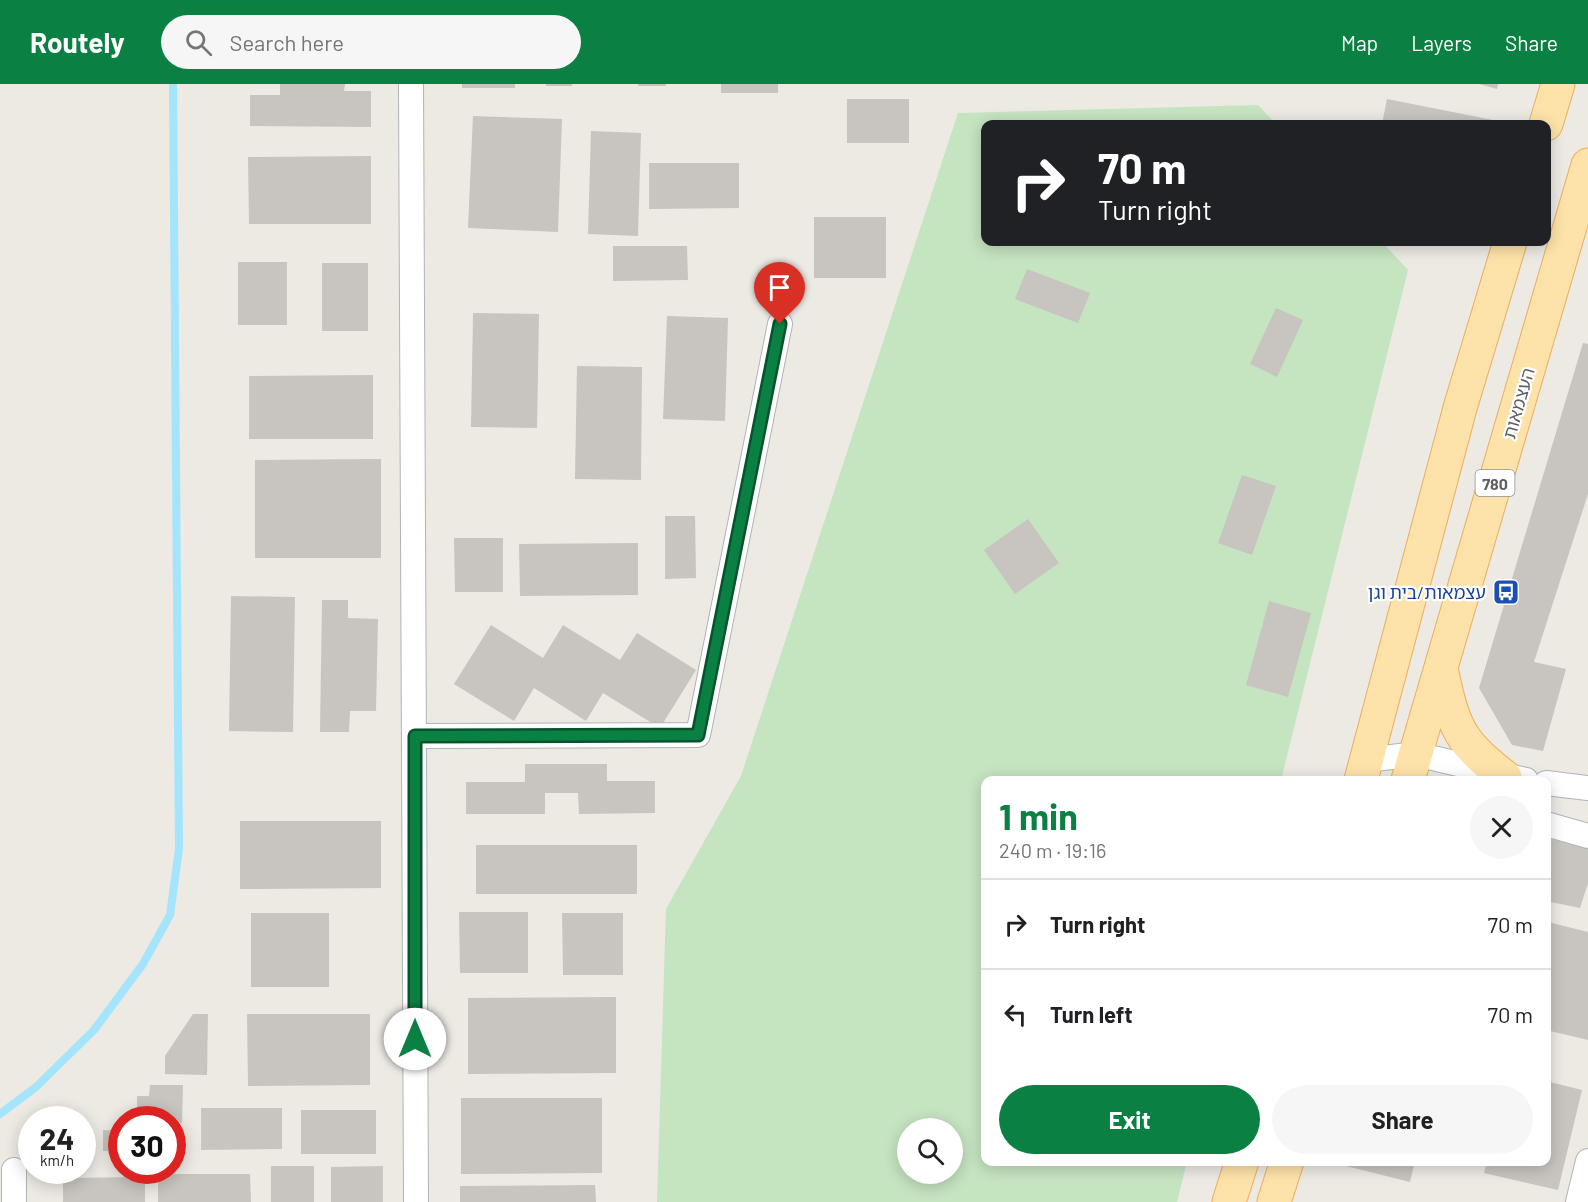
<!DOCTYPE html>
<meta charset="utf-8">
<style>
:root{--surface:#fff;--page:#f6f6f6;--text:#202124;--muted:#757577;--line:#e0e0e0;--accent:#0b8043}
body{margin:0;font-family:Barlow,"Noto Sans Hebrew",sans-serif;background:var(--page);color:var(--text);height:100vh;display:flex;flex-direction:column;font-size:22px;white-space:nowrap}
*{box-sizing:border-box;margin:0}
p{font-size:20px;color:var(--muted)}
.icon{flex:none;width:33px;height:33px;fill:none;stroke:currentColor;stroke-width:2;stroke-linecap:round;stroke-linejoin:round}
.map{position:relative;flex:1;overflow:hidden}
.drawer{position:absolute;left:981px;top:692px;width:570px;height:390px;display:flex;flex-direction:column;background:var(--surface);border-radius:12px;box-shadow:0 3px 15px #0003}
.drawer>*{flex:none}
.banner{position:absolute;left:981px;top:36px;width:570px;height:126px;border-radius:12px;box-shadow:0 3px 15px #0003;background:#202124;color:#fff;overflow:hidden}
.tools{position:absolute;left:897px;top:1034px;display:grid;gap:12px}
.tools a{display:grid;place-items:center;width:66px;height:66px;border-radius:50%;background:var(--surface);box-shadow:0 3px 15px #0003;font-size:30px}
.speed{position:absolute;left:18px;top:1022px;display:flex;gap:12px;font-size:30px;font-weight:700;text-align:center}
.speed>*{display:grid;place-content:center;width:78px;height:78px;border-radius:50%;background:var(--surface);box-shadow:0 3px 15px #0003;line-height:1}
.speed small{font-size:15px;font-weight:400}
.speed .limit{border:9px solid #d22;background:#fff;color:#111}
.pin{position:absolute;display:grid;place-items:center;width:51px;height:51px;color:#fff;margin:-62px -26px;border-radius:50% 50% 50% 0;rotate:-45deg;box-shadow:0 0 6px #0007}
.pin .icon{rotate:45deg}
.me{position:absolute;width:66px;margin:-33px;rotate:0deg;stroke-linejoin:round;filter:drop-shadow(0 0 4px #0008)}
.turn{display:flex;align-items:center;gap:21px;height:126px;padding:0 18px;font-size:27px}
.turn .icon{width:78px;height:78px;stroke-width:2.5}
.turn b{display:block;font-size:42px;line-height:51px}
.round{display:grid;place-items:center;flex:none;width:63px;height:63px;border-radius:32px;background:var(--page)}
.summary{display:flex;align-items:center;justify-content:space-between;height:102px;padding:0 18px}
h1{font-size:36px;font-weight:700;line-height:45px;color:var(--accent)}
.action{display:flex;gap:12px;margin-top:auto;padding:12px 18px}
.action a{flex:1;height:69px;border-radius:36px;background:var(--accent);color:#fff;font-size:24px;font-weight:700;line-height:69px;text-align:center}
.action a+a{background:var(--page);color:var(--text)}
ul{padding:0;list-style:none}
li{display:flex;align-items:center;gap:18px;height:90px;padding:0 18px;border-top:2px solid var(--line)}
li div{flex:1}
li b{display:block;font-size:22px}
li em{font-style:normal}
header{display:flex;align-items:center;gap:36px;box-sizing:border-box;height:84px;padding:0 30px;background:var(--accent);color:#fff}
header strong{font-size:28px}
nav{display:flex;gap:33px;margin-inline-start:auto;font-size:21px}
.search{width:420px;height:54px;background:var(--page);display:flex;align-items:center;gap:15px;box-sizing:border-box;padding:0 21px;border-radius:33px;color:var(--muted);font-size:22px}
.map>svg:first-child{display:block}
</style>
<header>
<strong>Routely</strong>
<div class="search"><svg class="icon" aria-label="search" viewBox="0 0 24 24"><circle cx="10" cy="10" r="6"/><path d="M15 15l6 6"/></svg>Search here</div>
<nav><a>Map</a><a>Layers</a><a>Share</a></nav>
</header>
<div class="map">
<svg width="1588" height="1118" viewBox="0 0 1588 1118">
<rect width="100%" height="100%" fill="#ede9e3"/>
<path fill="#c5e4c0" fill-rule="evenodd" d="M1258,21L1276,40H986V158H1382L1408,186L1281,696H986V1077H1187L1177,1118H657L666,825L741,692L958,29ZM908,1044H952V1089H908Z"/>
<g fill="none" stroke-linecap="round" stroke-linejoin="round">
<path stroke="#a4e4fc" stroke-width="8" d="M0,1030L36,1003L94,946L143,880L170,831L179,765L173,0"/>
</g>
<path fill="#c8c4bf" d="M280,0H345L344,7H371V43L250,42V11H280Z
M462,0H515V4H462Z
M546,0H572V2H546Z
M638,0H666V2H638Z
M721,0H778V9H721Z
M1479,0H1498L1497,5Z
M847,15H909V59H847Z
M1387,15L1498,37V40H1382Z
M473,32L562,35L558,148L468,144Z
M591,47L641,49L638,152L588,150Z
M371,72V140H249L248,73Z
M649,79H739V124L649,125Z
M814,133H886V194H814Z
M613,162H687L688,196L613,197Z
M238,178H287V241H238Z
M322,179H368V247H322Z
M1027,185L1090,209L1078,239L1015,215Z
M1276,224L1303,236L1277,293L1250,280Z
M473,229L539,230L537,344L471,343Z
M667,232L728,234L725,337L663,335Z
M1583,259L1588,260V410L1534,578L1566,585L1543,667L1512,661L1479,604Z
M577,282L642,283L641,396L575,395Z
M373,291V355H249V292Z
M381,375V474H255V376Z
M1242,391L1276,402L1252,471L1218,459Z
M665,432H695L696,494L665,495Z
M1028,435L1059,479L1015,510L984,466Z
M454,454H503V508H455Z
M638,459V511L520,512L519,460Z
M231,512L295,513L293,648L229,647Z
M322,516H348V534L378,535L376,627H350L349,648H320Z
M1269,517L1311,529L1288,613L1246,601Z
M491,541L543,574L563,541L620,576L637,549L696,586L660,644L603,609L586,637L534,604L514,637L454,600Z
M525,680H607V697H655V729L579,730L578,709H545V730H466V698H525Z
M240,737H381V804L240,805Z
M1546,754L1588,764V799L1580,824L1546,817Z
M476,761H637V810H476Z
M459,828H528V889H460Z
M251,829H329V903H251Z
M562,829H623V891H563Z
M1548,838L1588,848V956L1546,946Z
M616,913V989L468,990V914Z
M193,930H208L207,991L165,990V972Z
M247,930H370V1001L248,1002Z
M1546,997L1582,1006L1558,1106L1484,1089L1487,1077H1546Z
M150,1001H183L182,1039L172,1038V1035H137V1012H149Z
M461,1014H602V1089L461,1090Z
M201,1024H282V1065L201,1066Z
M301,1026H376V1070H301Z
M103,1046L122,1047V1067H103Z
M1343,1077H1415L1410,1098L1342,1081Z
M271,1082H314V1118H271Z
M383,1082V1118H331V1083Z
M158,1090H250L251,1118H158Z
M145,1093V1118H63V1094Z
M595,1101L596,1118H460V1102Z"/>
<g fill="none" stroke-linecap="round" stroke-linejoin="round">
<defs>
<path id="minor" d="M411,0L416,1118
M415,652L698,651L780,240
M1367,676L1416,670L1526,696
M1546,699L1588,704
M1546,740L1588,752
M14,1086V1118
M1578,1118L1588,1077"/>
<path id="primary" d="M1546,40L1558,0
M1442,589C1454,645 1460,658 1505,693
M1361,696L1460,324L1510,158
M1408,696L1588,81
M1229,1118L1242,1077
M1274,1118L1287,1077"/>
</defs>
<use href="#minor" stroke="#b0b4b8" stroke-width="26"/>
<use href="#primary" stroke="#edad5c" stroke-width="35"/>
<use href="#minor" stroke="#fff" stroke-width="24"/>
<use href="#primary" stroke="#fde2a9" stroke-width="33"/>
</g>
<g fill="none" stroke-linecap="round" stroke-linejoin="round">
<defs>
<path id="route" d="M415,955V652L698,651L780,240"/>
</defs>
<use href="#route" stroke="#07532c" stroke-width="15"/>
<use href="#route" stroke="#0b8043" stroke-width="10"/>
</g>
<defs>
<symbol id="bus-square" viewBox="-11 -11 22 22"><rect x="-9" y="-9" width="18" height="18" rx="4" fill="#1a4fb4" stroke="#fff"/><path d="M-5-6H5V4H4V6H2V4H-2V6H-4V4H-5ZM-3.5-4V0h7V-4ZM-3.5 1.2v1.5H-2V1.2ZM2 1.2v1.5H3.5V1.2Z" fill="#fff"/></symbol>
</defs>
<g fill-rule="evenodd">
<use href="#bus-square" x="1491" y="493" width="30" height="30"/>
</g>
<g text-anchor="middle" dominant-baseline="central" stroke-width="4.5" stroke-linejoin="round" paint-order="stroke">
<rect fill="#fff" stroke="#8c9092" stroke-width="1.5" x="1475.5" y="386" width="39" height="26" rx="4.5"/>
<g font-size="16" font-weight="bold" fill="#5b6063">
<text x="1495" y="399">780</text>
</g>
<g font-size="18" fill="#5b6063" stroke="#fff">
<text transform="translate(1518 319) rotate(-74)">העצמאות</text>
</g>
<g font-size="18" fill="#164399" stroke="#fff" text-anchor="end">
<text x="1486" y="508">עצמאות/בית וגן</text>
</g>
</g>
</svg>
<div class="tools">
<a><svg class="icon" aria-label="search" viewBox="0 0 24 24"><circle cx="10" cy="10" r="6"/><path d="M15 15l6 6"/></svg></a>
</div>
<div class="speed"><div>24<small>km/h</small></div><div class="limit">30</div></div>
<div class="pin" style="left:780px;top:240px;background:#d93025"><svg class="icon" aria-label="arrive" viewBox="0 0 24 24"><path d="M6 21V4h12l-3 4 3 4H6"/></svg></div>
<svg class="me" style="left:415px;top:955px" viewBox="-20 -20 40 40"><circle r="19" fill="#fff"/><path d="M0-13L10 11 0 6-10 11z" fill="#0b8043"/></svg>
<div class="banner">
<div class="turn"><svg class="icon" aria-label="right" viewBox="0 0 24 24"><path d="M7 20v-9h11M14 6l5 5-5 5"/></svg><div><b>70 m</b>Turn right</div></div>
</div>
<section class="drawer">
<div class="summary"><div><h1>1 min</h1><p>240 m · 19:16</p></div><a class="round"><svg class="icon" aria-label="close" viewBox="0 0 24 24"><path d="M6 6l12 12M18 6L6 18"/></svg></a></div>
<ul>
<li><svg class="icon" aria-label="right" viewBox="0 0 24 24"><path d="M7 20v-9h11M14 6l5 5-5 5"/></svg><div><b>Turn right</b></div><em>70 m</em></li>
<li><svg class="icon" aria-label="left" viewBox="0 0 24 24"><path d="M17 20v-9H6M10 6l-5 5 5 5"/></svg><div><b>Turn left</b></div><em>70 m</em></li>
</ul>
<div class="action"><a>Exit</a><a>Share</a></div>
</section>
</div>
